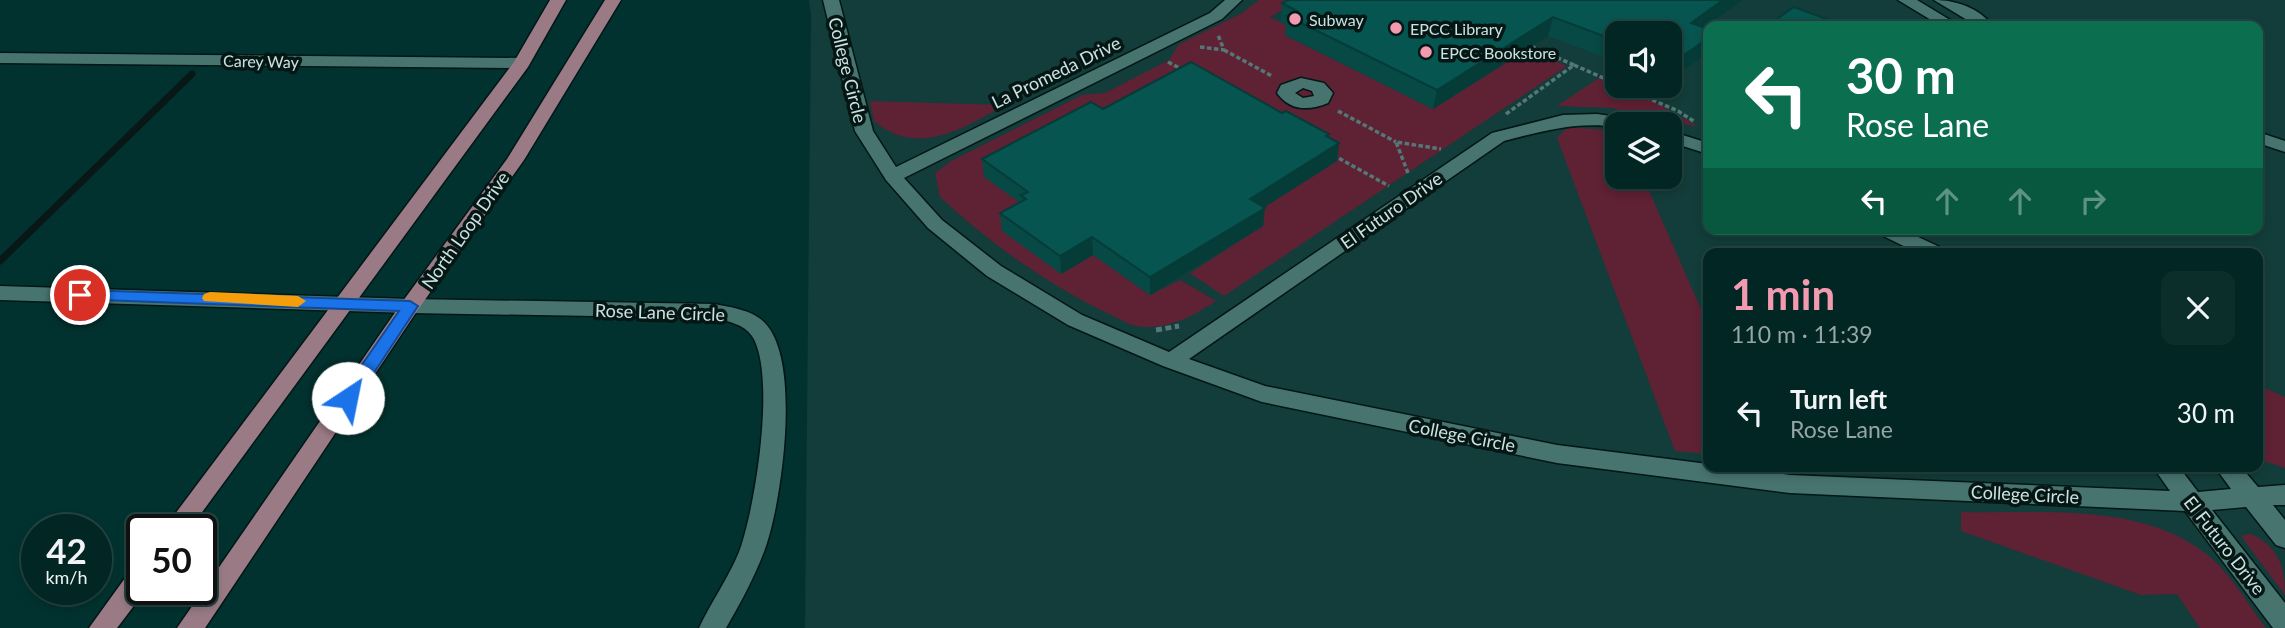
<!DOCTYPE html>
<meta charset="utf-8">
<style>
:root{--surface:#022623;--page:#0c2e2b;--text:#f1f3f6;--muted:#96a5a6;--line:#234341;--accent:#f29aaf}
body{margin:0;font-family:Lato,sans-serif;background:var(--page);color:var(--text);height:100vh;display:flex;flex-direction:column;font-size:26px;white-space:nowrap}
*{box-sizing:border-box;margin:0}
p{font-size:23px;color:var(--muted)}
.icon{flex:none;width:38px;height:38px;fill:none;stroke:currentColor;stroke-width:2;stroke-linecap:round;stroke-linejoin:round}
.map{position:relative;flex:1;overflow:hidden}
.sheet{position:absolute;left:1703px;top:248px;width:560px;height:224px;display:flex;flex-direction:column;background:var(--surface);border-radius:14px;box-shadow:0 4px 10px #0003,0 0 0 2px var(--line)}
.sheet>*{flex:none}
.top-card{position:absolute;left:1703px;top:21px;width:560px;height:214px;border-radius:14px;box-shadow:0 4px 10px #0003,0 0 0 2px var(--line);background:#0b6e4f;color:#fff;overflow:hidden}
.buttons{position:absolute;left:1605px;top:21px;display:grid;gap:14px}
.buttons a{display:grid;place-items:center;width:77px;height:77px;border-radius:14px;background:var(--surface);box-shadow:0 4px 10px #0003,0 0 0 2px var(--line);font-size:35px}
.speed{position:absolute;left:21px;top:514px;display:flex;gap:14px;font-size:35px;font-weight:700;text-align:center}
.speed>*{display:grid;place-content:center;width:91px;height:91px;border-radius:50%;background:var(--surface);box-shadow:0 4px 10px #0003,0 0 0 2px var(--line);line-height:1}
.speed small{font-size:18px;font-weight:400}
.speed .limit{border:4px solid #111;border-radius:10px;background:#fff;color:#111}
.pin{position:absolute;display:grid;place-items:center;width:60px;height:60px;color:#fff;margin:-30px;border:4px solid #fff;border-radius:50%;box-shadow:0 2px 7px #0007}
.me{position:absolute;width:77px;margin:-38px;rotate:34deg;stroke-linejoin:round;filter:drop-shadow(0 0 5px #0008)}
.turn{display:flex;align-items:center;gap:24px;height:147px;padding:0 28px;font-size:32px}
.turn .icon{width:91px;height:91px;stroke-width:2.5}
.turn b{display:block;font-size:49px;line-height:60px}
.lanes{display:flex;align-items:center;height:66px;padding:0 28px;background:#0003;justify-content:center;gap:35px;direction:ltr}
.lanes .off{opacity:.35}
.round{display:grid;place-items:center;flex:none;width:74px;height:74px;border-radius:14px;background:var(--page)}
.head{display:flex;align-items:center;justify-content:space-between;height:119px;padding:0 28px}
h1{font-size:42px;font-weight:700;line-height:52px;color:var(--accent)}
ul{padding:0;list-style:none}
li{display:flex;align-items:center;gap:21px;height:91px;padding:0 28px}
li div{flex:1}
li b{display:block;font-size:26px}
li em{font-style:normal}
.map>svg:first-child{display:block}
</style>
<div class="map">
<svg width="2285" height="628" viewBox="0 0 2285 628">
<rect width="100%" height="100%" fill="#02322f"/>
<path fill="#133d3a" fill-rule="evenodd" d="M809,0H2285V628H805L811,16ZM1708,26H2258V229H1708ZM1617,33H1670V86H1617ZM1617,124H1670V177H1617ZM1708,254H2258V467H1708Z"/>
<path fill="#5f2134" d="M1259,0H1322L1288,7L1270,17L1296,30L1286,36L1433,109L1528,48L1567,66L1224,296L1190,273L1263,226L1017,200L1150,295L1180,280L1216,301C1192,317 1171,328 1142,327C1130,326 1118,318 1107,313C1046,283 989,243 940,197L935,173L951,161L1082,95L1105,93L1169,60L1178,45L1242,13Z
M1599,78L1661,105L1699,127L1611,108L1557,106Z
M870,101L1005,105C964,128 917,158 874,121Z
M1568,127L1617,131V177H1643L1708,325V454L1675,451L1557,138Z
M2258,385L2285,397V468L2258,459Z
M1961,512C2040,514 2139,502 2205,553C2230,572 2247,603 2266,628H2200L2177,594L2141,595L1961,531Z
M2251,534C2279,547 2285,567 2285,595L2241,536Z"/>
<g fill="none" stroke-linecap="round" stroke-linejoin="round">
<path stroke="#081817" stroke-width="7" d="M0,261L192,74"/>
<defs>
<path id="minor" d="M823,0H839L873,131L896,167L1210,13L1225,0H1242L1222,19L904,178L942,220L1001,266L1082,315L1169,352L1492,133L1563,115L1597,114L1639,120L1642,124H1617V127C1577,121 1543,131 1504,141L1189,359L1265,386L1557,445L1708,464V467H1732L1790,475L2170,491L2153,467H2179L2198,492L2231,489L2215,467H2241L2258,487L2285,485V505H2273L2285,520V548L2276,545L2246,507L2212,510L2285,603V628H2273L2185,511L1790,493L1557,463L1262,402L1163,366L1068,325L987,276L928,228L886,180L855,131Z
M1898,0H1917L1960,26H1941Z
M1934,0C1956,0 1979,8 1993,26H1977Z
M0,53L522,58L530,63L522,68L0,63Z
M1301,78L1324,83L1333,93L1328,103C1309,111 1290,111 1277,93L1281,85ZM1303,88L1312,91L1314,96L1303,98L1295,93Z
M1670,131L1708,143V154L1670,142Z
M2258,132L2285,141V152L2258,143Z
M1874,229H1901L1944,249L1947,254H1920L1877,233Z
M0,286L410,299L714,304C730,307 752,310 764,322C802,359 782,499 766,546C756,575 741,602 726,628H699C711,602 728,579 739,552C755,510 777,374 752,336C744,324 727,321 714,318L410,313L0,300Z"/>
<path id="major" d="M550,0H566L528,67L189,530H163L514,62Z
M605,0H621L524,160L417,311L205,628H177L403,301L507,159Z
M142,564V590H146L117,628H89L133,567Z"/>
</defs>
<use href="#minor" stroke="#021716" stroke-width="3"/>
<use href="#major" stroke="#021716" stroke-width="3"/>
<path stroke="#537876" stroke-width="3.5" stroke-dasharray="4.5 2.5" stroke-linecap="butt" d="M1200,47L1224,50L1218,35
M1224,50L1272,76
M1168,62L1185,71
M1574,65L1617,84
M1620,86L1678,111L1695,122
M1338,111L1396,142
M1506,114L1574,65L1528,45
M1333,155L1389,186
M1408,173L1396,142L1441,149"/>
<path stroke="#537876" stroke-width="5" stroke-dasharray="6 3.5" stroke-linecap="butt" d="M1156,330L1179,326"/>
<use href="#minor" fill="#487470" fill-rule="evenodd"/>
<use href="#major" fill="#9a7b85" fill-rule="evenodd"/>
</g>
<path fill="#064945" d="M1743,0L1704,28L1708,29V53L1670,80V33H1617V62L1548,36L1433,109L1285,35L1286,25L1280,22L1282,3Z
M1103,109L1328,137L1339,143L1337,161L1264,207L1263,226L1150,295L1093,255L1061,274L1002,231L1000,213L1019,202L984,177L982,159Z"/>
<path fill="#053c38" d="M1723,0H1743L1685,41L1691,23Z
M1553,17L1548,36L1433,109L1437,90Z
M1708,38V53L1670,80L1674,62Z
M1329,134L1327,151L1339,143L1337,161L1249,217L1250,199Z
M1265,208L1263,226L1150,295V277Z
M1092,237L1093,255L1061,274L1060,256Z"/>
<path fill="#075550" stroke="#053c38" stroke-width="2" d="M1288,0H1723L1691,23L1708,29V38L1674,62L1670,60V33H1617V41L1553,17L1437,90L1287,16L1297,11L1282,3Z
M1794,7L1845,26H1767Z
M1191,62L1282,113L1286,111L1329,134L1326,136L1339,143L1250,199L1265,208L1150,277L1092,237L1060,256L1000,213L1026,199L1021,195L1028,192L982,159L1091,102L1103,109Z"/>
<path fill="#1a73e8" stroke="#114b97" stroke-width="2" d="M80,290L410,301L418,306L354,403L348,405L339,398L399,311L74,299L72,295L74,291Z"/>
<path fill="#f59e0b" d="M210,292L298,296L306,301L298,307L204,301L202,298L204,294Z"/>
<g fill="#f29aaf" stroke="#051715" stroke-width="2.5">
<circle cx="1295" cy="19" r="7"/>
<circle cx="1396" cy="28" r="7"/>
<circle cx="1426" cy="52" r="7"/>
</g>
<g text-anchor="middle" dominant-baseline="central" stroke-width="7" stroke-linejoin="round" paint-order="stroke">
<g font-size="16" fill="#cce2e0" stroke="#051715" text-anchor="start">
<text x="1309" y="19">Subway</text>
<text x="1410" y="28">EPCC Library</text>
<text x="1440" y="52">EPCC Bookstore</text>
</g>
<g font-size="16" fill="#cce2e0" stroke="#051715">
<text transform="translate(261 61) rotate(1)">Carey Way</text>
</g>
<g font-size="18" fill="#cce2e0" stroke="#051715">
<text transform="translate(848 70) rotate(76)">College Circle</text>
<text transform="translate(1056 72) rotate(-26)">La Promeda Drive</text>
<text transform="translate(1391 210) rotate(-35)">El Futuro Drive</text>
<text transform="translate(465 230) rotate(-55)">North Loop Drive</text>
<text transform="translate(660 312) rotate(2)">Rose Lane Circle</text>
<text transform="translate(1462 435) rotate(11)">College Circle</text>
<text transform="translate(2025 494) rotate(3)">College Circle</text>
<text transform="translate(2225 545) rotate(52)">El Futuro Drive</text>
</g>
</g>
</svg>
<div class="buttons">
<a><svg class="icon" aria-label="sound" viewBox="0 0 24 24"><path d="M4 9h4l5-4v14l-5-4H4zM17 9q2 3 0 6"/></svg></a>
<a><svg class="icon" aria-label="layers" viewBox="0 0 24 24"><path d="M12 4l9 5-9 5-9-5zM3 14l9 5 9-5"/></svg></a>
</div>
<div class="speed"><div>42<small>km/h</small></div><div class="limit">50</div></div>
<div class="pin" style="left:80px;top:295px;background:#d93025"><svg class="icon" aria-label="arrive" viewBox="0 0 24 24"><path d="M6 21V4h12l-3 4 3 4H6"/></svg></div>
<svg class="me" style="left:348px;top:398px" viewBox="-20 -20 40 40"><circle r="19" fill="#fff"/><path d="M0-13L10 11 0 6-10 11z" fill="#1a73e8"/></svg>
<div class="top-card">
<div class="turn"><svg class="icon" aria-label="left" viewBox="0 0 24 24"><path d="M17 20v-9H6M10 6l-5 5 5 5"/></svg><div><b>30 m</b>Rose Lane</div></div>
<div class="lanes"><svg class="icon" aria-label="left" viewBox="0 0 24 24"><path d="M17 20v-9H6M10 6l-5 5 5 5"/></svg><svg class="icon off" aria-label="ahead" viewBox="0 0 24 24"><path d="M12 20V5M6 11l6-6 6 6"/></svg><svg class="icon off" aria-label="ahead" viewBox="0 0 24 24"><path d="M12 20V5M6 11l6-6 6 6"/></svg><svg class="icon off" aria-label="right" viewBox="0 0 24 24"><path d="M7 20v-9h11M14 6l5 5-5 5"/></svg></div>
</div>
<section class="sheet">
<div class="head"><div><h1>1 min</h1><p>110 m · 11:39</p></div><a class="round"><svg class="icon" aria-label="close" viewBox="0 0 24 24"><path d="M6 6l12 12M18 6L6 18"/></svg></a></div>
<ul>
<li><svg class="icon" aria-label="left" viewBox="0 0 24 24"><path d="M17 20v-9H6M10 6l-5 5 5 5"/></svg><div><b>Turn left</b><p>Rose Lane</p></div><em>30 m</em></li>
</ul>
</section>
</div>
